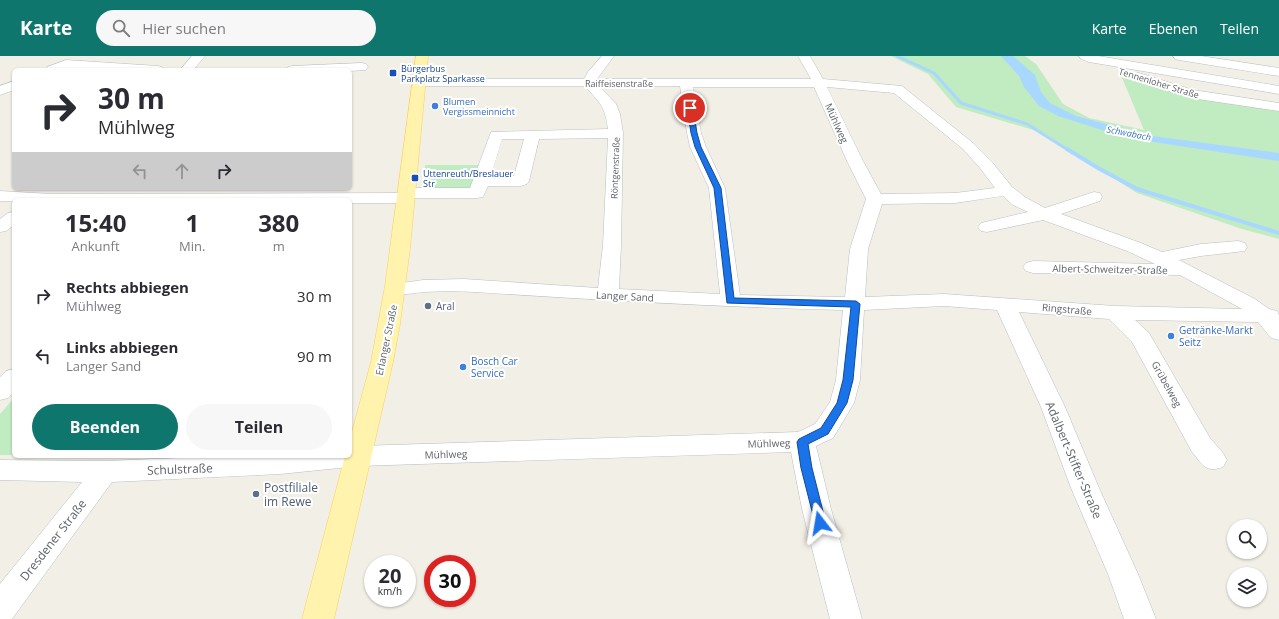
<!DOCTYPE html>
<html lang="de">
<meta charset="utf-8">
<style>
:root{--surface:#fff;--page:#f7f7f7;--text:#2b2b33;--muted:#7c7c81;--accent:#0f766e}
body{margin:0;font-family:"Open Sans",sans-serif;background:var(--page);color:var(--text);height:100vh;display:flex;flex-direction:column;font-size:15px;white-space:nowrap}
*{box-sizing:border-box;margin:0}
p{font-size:13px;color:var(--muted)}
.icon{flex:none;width:22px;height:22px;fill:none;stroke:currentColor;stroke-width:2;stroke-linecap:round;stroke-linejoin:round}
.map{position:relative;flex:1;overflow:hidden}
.details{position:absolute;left:12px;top:142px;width:340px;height:260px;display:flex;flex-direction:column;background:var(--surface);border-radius:6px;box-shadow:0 1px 3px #0004}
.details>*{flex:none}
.guide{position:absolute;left:12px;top:12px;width:340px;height:122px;border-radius:6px;box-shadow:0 1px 3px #0004;background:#fff;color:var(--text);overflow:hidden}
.fabs{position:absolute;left:1227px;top:463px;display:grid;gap:8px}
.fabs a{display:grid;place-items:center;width:40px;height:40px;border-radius:50%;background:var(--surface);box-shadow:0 1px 3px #0004;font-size:20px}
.speed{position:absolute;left:364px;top:499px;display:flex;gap:8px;font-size:20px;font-weight:700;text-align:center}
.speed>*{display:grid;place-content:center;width:52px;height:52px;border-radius:50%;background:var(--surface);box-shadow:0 1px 3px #0004;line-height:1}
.speed small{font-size:10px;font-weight:400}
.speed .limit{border:6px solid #d22;background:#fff;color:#111}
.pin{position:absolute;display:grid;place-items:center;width:34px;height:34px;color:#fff;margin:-17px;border:2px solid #fff;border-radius:50%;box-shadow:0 1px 4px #0007}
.me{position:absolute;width:44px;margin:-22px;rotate:346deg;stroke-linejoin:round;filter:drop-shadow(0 0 3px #0008)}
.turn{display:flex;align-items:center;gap:14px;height:84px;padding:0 20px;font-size:18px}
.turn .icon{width:52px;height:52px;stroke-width:2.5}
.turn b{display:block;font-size:28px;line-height:34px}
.lanes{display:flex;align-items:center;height:38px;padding:0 20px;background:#0003;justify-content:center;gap:20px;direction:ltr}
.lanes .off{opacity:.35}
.eta{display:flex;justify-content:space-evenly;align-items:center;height:68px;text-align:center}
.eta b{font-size:24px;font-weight:700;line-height:28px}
.button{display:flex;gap:8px;margin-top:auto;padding:8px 20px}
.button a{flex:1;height:46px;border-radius:24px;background:var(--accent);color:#fff;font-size:16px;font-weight:700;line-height:46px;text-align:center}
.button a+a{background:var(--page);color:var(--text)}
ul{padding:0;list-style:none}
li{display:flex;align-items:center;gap:12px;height:60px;padding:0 20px}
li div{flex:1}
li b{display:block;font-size:15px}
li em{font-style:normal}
header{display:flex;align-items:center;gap:24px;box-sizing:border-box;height:56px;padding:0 20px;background:var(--accent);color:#fff}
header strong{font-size:19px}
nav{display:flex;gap:22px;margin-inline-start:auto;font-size:14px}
.search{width:280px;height:36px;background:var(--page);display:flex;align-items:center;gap:10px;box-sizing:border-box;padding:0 14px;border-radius:22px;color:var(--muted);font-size:15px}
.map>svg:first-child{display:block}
</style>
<header>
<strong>Karte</strong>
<div class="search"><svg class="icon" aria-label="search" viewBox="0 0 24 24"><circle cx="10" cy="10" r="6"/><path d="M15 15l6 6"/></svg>Hier suchen</div>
<nav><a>Karte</a><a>Ebenen</a><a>Teilen</a></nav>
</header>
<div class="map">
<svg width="1279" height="563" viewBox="0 0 1279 563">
<rect width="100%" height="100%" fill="#f1efe6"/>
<path fill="#c1ebc1" d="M891,0H1025L1036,8L1063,48L1089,62L1144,74L1120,17L1191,39L1279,52V183L1242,173L1137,137L1040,76L956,51L928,18Z
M425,109H479L471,133H424Z
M14,342V399H0V358Z"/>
<path fill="#a8d8ff" d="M1001,0H1013L1035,19L1041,36L1050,47L1076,60L1152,80L1279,97V105L1147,85L1102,74L1058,60L1039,50L1024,31L1019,20Z"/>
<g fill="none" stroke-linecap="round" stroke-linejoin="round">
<path stroke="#a8d8ff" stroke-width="3" d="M897,0L934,17L961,47L1027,68L1068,94"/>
<path stroke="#a8d8ff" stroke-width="4" d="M1067,93L1098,112L1137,133L1279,177"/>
<defs>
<path id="minor" d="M192,0H205L193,14H180Z
M602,0H614L597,23H811L798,0H810L823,23L902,30L973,87L992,106L1012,131L1025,141L1045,152L1094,136L1100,137L1102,141L1100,145L1061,158L1141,187L1162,196L1201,188L1238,185L1245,187L1247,191L1245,195L1201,200L1179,204L1255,243L1269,253L1277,255L1279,259V284L1271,282L1258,266L1135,264L1149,277L1210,382L1223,397L1227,404L1223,411C1205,417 1203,409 1192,396L1132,286L1109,263L1019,256L1065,351L1099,432L1138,518L1156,563H1124L1108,518L1071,432L1041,351L997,254L944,250L864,254L860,324L854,347L833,382L816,390L831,453L862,563H830L802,453L791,396L359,410L280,418L112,426L12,563H0V528L82,426L0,424V404L105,405L228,400H350V391L359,390L798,376L815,368L830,346L836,324L843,254C720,251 598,244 475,236C458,235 441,235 424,236C412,237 400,240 388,237L385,233L388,229L423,224L464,223L598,232L603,189L608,82L539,83L529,125L527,128L521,130H488L483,141L477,142H413L411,146L405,147H350V144L0,145V135L51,138L398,137L400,133L406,132H470L491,76L608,73C605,50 600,47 585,30H418L413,29L412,26L413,23H584L588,16ZM599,30H680L687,77L690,91L709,132L720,238L619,233L621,189L623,77L620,58L616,48ZM693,31H814L847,105L866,143L850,193L845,241L740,239L725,132L706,91L701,77ZM827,31L894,37L963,93L980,112L995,132L955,137L881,138L863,105ZM502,83H524L514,120H491ZM1003,140L1013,149L1028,156L981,167L978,171L981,175L987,176L1043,164L1127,195L1155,208L1033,205L1026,207L1023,211L1026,215L1033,217L1180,219L1242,253L1115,250L944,238L865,241L868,193L882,148L955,147Z
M1079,0H1098L1279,30V38L1089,6L1081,3Z
M1173,0H1201L1279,12V20L1179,4L1175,3Z
M66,4L158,10L162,11L164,14H102L67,12L62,14H45L47,11Z
M362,7L366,8L368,11L366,14L350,15L286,14L288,11L292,10Z
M1139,17L1193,34L1279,47V55L1191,42L1135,24L1133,21L1135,18Z
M14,25V34L0,39V30Z
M14,156V169L6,175L0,176V163L8,157Z
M14,313V336L8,342L0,344V321L6,315Z"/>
<path id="major" d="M416,0H428L410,192L400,268L393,306L334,563H302L345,400H350V383L371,306L385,230Z"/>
</defs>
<use href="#minor" stroke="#babec3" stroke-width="1"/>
<use href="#major" stroke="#ffd152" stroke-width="1"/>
<use href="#minor" fill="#fff" fill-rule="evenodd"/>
<use href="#major" fill="#fff3ad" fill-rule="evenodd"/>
</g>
<path fill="#1a73e8" stroke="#114b97" d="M690,50L693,52L697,77L701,91L721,132L734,242L856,245L860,248L853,324L847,347L828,378L808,388L812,412L826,467L825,471L820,472L816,471L815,467L801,412L797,386L799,383L821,372L837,347L843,324L851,251L727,247L714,132L695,91L691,77L687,52Z"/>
<g fill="#1a4fb4" stroke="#fff" stroke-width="1.5">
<rect x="389" y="13" width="8" height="8" rx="2"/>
<rect x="411" y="118" width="8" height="8" rx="2"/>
</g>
<g fill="#3f7fe0" stroke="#fff" stroke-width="1.5">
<circle cx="435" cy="50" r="4"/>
<circle cx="1171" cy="280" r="4"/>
<circle cx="463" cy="311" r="4"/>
</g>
<g fill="#5c6f8a" stroke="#fff" stroke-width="1.5">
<circle cx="428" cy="250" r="4"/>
<circle cx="256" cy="438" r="4"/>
</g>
<g text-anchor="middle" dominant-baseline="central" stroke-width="4" stroke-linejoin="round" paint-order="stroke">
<g font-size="9" fill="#164399" stroke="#fff" text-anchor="start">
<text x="401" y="12">Bürgerbus<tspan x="401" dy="10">Parkplatz Sparkasse</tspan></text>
<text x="423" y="117">Uttenreuth/Breslauer<tspan x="423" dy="10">Str</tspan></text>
</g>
<g font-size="9" fill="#5d6268" stroke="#fff">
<text x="619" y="27">Raiffeisenstraße</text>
<text transform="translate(1159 27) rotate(17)">Tennenloher Straße</text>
<text transform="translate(615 112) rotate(-88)">Röntgenstraße</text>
</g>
<g font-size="9" fill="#366cbe" stroke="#fff" text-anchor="start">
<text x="443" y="45">Blumen<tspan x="443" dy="10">Vergissmeinnicht</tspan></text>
</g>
<g font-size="9" font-style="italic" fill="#3a78bc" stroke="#fff">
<text transform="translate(1129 77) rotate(11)">Schwabach</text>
</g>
<g font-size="10" fill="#5d6268" stroke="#fff">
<text transform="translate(837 67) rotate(66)">Mühlweg</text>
<text transform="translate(1110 213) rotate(1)">Albert-Schweitzer-Straße</text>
<text transform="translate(625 240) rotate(3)">Langer Sand</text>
<text transform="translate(1067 253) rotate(5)">Ringstraße</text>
<text transform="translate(386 284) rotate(-78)">Erlanger Straße</text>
<text transform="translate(1167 328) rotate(61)">Grübelweg</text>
<text transform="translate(769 387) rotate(-2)">Mühlweg</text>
<text transform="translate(446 398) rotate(-2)">Mühlweg</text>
</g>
<g font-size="10" fill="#4e5e75" stroke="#fff" text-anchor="start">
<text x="436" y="250">Aral</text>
</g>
<g font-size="10" fill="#366cbe" stroke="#fff" text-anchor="start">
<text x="1179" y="274">Getränke-Markt<tspan x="1179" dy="12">Seitz</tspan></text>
<text x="471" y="305">Bosch Car<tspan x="471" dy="12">Service</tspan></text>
</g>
<g font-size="12" fill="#5d6268" stroke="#fff">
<text transform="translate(1074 404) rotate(67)">Adalbert-Stifter-Straße</text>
<text transform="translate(180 413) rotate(-2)">Schulstraße</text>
<text transform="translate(53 484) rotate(-52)">Dresdener Straße</text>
</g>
<g font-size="12" fill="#4e5e75" stroke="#fff" text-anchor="start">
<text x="264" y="431">Postfiliale<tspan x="264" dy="14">im Rewe</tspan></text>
</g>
</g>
</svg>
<div class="fabs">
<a><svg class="icon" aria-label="search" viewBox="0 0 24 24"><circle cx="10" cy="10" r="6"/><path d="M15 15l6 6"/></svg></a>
<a><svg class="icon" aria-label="layers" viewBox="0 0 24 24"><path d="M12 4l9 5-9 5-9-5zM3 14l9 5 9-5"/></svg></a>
</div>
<div class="speed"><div>20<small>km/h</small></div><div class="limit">30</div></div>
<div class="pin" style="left:690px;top:52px;background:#d93025"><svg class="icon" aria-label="arrive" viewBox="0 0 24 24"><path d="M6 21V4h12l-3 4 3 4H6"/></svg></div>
<svg class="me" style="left:820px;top:467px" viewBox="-20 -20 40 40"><path d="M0-17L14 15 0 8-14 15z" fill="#1a73e8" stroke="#fff" stroke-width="4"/></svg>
<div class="guide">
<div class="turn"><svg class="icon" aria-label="right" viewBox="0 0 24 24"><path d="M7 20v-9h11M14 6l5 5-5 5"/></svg><div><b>30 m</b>Mühlweg</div></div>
<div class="lanes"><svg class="icon off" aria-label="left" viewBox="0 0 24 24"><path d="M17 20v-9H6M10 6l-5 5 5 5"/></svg><svg class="icon off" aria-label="ahead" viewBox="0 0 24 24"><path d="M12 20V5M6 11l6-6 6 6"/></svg><svg class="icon" aria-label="right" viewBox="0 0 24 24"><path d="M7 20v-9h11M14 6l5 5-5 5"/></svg></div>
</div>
<section class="details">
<div class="eta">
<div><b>15:40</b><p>Ankunft</p></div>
<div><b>1</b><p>Min.</p></div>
<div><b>380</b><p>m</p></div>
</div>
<ul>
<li><svg class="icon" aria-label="right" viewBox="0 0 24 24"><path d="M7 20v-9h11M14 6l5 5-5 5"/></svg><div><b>Rechts abbiegen</b><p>Mühlweg</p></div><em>30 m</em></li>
<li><svg class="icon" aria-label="left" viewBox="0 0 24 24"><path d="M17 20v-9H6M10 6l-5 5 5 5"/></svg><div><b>Links abbiegen</b><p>Langer Sand</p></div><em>90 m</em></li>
</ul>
<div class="button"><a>Beenden</a><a>Teilen</a></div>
</section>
</div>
